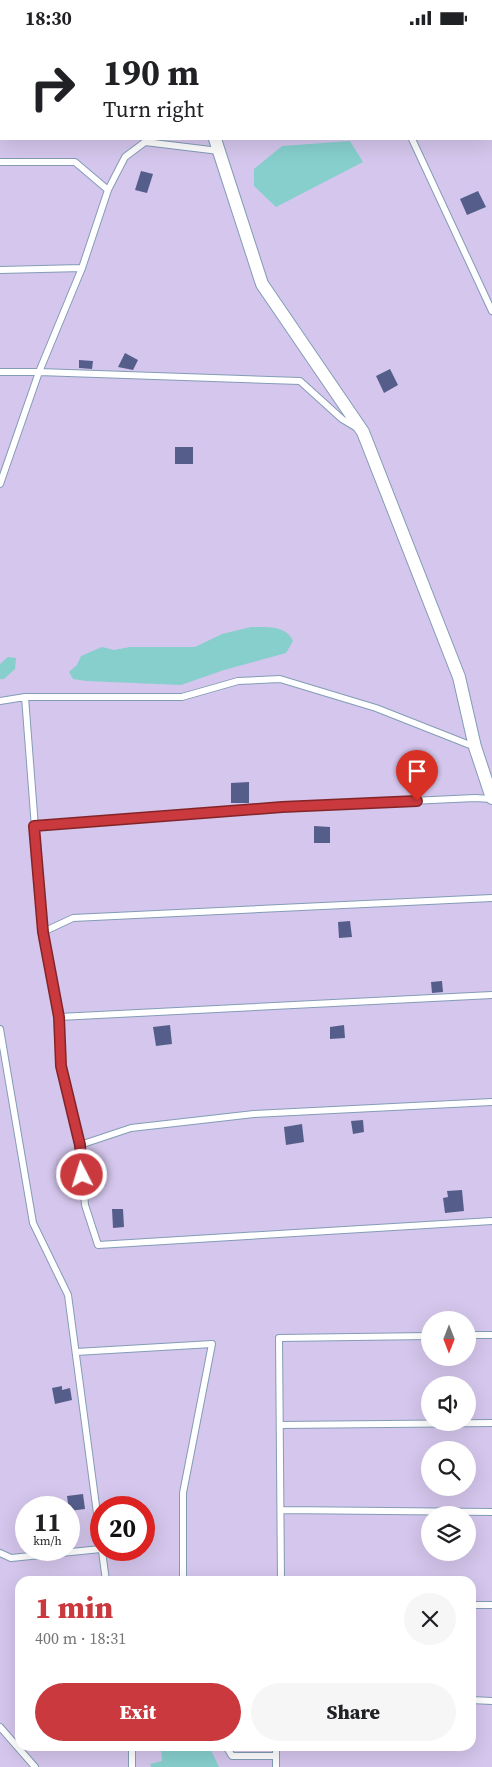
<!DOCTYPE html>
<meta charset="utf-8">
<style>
:root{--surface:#fff;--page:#f6f6f6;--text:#202124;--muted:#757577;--accent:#c9393e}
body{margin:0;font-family:"Source Serif 4",serif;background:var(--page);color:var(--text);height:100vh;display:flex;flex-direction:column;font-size:19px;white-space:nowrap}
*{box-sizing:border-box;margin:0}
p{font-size:16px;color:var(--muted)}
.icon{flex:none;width:28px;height:28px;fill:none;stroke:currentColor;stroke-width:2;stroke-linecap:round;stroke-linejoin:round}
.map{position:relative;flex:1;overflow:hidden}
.side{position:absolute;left:15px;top:1541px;width:461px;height:175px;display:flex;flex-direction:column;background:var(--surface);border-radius:15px;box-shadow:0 5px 20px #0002}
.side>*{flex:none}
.banner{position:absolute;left:0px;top:0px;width:492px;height:105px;box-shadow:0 5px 20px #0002;background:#fff;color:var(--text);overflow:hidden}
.needle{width:32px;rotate:180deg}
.fabs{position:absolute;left:421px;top:1276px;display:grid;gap:10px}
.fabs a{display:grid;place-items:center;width:55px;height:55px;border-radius:50%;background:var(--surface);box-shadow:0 5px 20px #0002;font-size:25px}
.speed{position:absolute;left:15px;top:1461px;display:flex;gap:10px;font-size:25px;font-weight:700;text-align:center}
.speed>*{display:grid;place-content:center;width:65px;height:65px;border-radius:50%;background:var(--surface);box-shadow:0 5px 20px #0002;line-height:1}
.speed small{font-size:12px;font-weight:400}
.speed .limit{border:8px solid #d22;background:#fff;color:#111}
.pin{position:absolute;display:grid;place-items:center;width:42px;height:42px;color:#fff;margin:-51px -21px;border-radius:50% 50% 50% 0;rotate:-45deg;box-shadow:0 0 5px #0007}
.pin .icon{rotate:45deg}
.me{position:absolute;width:55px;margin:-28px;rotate:355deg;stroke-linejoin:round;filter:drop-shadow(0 0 4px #0008)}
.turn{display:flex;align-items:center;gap:18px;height:105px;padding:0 20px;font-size:22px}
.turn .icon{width:65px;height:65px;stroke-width:2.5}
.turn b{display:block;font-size:35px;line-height:42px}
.round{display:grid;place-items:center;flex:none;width:52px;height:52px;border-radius:26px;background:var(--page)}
.summary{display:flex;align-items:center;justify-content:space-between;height:85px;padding:0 20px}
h1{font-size:30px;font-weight:800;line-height:38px;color:var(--accent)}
.action{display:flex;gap:10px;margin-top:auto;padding:10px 20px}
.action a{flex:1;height:58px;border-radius:30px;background:var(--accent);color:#fff;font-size:20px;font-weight:800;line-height:58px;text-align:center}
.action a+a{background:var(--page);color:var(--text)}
.status{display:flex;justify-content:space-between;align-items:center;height:35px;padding:0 25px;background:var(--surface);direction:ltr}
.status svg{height:14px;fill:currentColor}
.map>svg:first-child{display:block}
</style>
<div class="status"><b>18:30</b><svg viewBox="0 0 49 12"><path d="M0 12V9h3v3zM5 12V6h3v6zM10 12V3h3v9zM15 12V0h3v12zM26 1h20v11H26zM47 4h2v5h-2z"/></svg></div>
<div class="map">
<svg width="492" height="1732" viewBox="0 0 492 1732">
<rect width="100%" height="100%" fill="#cee4fa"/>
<path fill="#d4c6ec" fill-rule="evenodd" d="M0,0H492V1732H0ZM1,1H491V104H1ZM430,1285H468V1322H430ZM430,1350H468V1388H430ZM430,1415H468V1452H430ZM26,1472H69V1515H26ZM101,1472H144V1515H101ZM430,1480H468V1518H430ZM20,1546H471V1711H20Z"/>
<path fill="#86cfcd" d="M350,106L363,127L276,172L254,151V134L282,111Z
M251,592C267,592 286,590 293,606L286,618L224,635L181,650L87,646L73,644L69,637L77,630L81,621L102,612L114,615L130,612H195L222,599Z
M8,622L16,623L15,634L4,644H0V629Z
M161,1711H209L219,1732H151L150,1729L162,1726Z"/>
<path fill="#555e8b" d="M141,136L153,139L147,158L135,155Z
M478,156L486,172L467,180L460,164Z
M125,318L138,325L133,335L118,332Z
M79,325L93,326L92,334L79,333Z
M390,334L398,350L384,358L376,341Z
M175,412H193V429H175Z
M249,747V768H231V748Z
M314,791L330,792V808H314Z
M350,886L352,902L339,903L338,887Z
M442,946L443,957L432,958L431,947Z
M170,990L172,1009L156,1011L153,992Z
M344,990L345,1003L330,1004V992Z
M363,1085L364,1097L353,1099L351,1086Z
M302,1089L304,1107L286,1110L284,1092Z
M462,1155L464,1176L445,1178L443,1163L448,1162L447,1156Z
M112,1174H123L124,1192L113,1193Z
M62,1351V1355L70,1353L72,1365L55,1369L52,1353Z
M83,1459L85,1474L69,1476L67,1461Z"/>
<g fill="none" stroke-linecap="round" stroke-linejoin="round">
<defs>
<path id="lane" d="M364,0L365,1
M387,0L389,1
M203,1L204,0
M0,21H1
M491,51L492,52
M412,104L492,276
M0,127H75L108,155
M0,235L82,233
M0,337H39L300,346L342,384L357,393
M0,449L39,337L82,233L108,155L125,122L145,107L219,116
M25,662L43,897L59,982L61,1031L80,1110L85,1170L98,1210L492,1186
M0,666L25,662H182L238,646L280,644L376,673L475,712
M34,791L282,772L475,763L492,764
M43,897L73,883L492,863
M59,982L492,960
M0,994L33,1188L68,1260L106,1546
M80,1110L131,1093L254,1079L492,1067
M468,1300H492
M76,1317L212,1309L183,1458V1546
M280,1390L492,1388
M281,1475L492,1477
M0,1518L11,1523L101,1514
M281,1546L279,1303L430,1301
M471,1570H492
M471,1665L492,1666
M0,1692L35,1732
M132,1711V1732
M226,1711L232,1721H275
M276,1732V1711"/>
<path id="street" d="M175,0L176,1
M215,104L262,249L363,397L459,642L475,712L492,763"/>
</defs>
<use href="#lane" stroke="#839cb6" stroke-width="8"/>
<use href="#street" stroke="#839cb6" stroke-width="14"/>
<use href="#lane" stroke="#fff" stroke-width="6"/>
<use href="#street" stroke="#fff" stroke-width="12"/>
</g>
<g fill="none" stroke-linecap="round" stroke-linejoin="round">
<defs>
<path id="route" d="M82,1140L80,1110L61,1031L59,982L43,897L34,791L282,772L417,766"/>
</defs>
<use href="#route" stroke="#832528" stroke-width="12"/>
<use href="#route" stroke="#c9393e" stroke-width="9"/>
</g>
</svg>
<div class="fabs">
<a><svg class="needle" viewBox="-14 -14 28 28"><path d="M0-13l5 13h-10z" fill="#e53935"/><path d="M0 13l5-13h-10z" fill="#757577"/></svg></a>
<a><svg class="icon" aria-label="sound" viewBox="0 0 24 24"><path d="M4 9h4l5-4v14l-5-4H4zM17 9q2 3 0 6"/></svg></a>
<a><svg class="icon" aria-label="search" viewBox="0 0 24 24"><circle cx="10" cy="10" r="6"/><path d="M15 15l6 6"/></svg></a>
<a><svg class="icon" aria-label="layers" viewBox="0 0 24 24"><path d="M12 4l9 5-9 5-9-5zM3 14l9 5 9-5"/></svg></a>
</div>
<div class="speed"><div>11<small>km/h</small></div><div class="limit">20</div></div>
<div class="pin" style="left:417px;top:766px;background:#d93025"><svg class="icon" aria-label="arrive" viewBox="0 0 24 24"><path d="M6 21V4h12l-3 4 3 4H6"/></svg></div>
<svg class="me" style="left:82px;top:1140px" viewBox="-20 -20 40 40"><circle r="17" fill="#c9393e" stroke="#fff" stroke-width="3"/><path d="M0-11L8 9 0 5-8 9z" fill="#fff"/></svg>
<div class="banner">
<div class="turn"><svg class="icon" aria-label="right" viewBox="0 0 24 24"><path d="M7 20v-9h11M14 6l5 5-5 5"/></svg><div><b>190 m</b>Turn right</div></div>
</div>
<section class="side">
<div class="summary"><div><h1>1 min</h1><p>400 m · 18:31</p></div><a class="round"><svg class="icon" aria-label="close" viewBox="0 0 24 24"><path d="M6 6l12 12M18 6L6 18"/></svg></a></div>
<div class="action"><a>Exit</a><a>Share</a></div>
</section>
</div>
